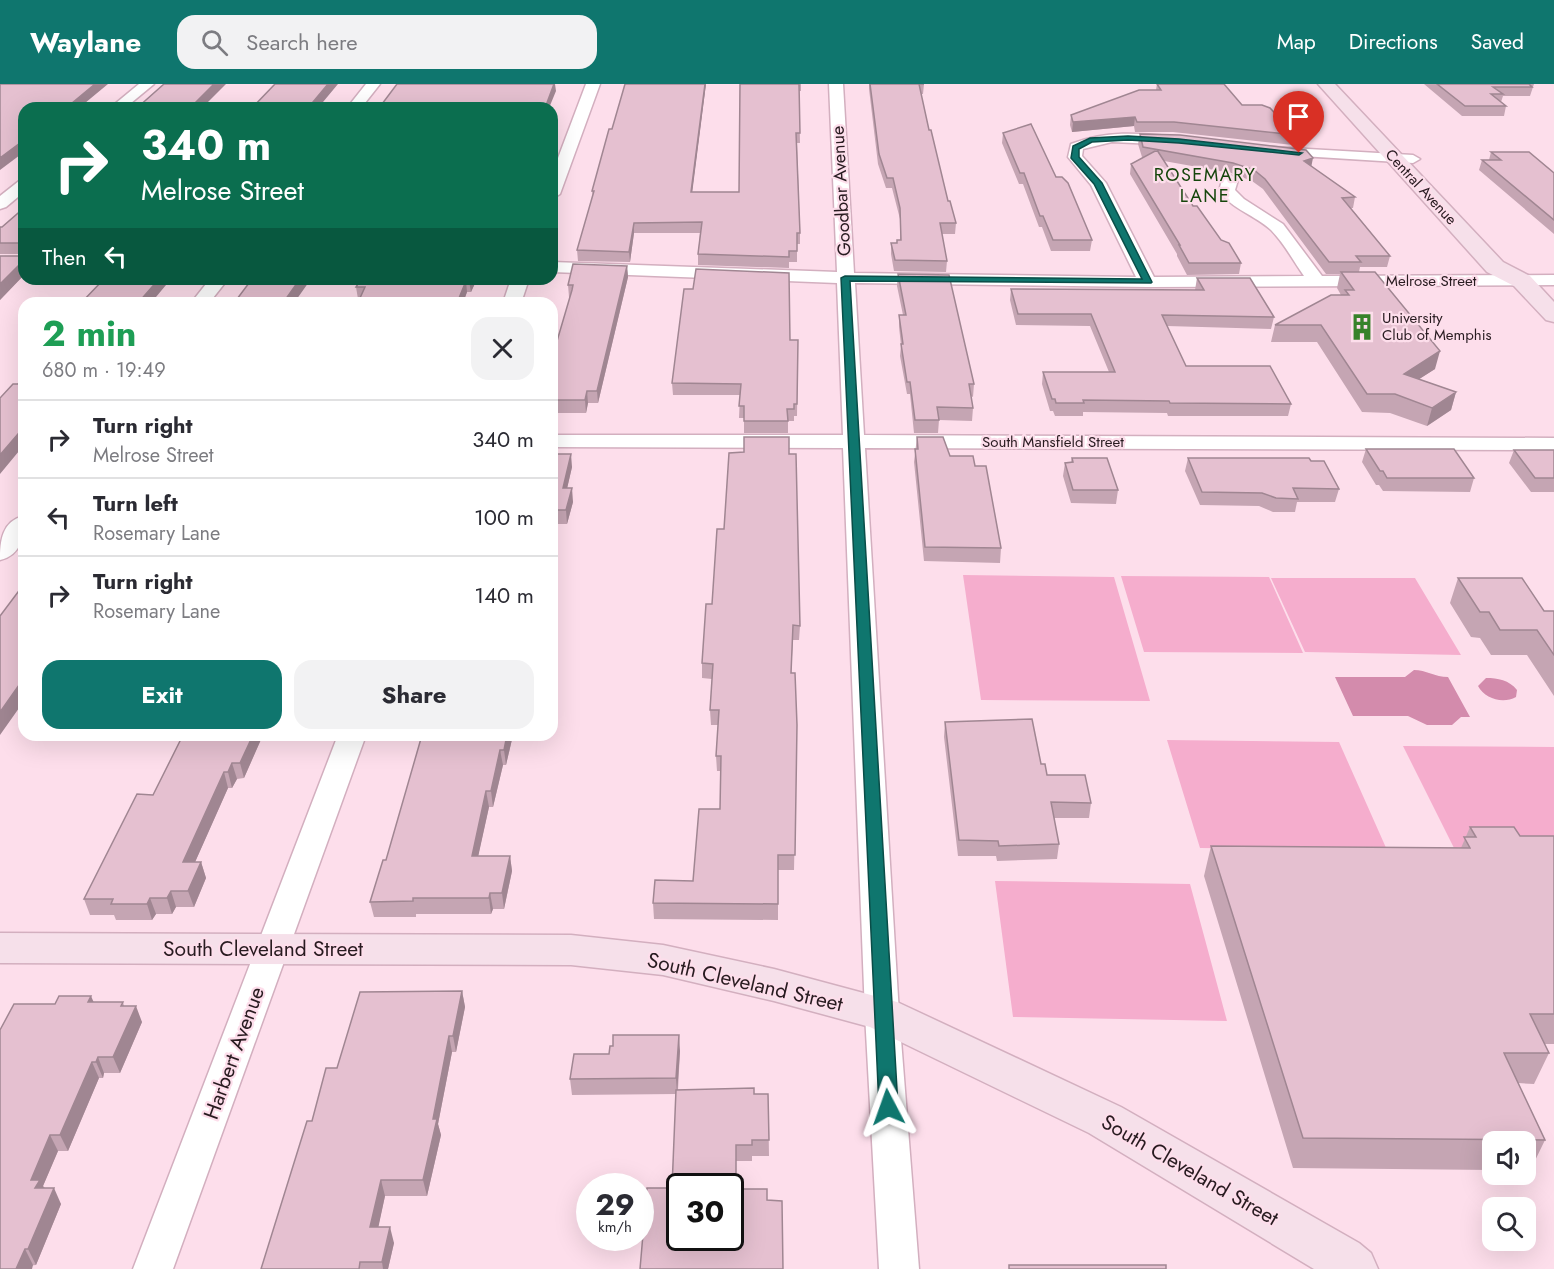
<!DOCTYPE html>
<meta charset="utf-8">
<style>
:root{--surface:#fff;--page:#f2f2f3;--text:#2b2b33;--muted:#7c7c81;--line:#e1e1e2;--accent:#0f766e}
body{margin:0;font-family:Jost,sans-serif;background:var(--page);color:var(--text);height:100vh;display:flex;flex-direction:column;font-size:22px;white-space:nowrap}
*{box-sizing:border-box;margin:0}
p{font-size:20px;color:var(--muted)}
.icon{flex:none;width:33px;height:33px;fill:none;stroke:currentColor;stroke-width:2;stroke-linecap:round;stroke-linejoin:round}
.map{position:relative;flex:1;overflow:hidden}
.panel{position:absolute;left:18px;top:213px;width:540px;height:444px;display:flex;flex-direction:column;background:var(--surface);border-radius:18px;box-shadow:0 6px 24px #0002}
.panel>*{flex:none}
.top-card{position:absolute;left:18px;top:18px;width:540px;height:183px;border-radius:18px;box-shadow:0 6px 24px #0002;background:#0b6e4f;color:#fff;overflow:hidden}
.buttons{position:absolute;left:1482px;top:1047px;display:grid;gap:12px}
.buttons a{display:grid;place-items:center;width:54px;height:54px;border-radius:12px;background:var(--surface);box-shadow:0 6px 24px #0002;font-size:30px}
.speed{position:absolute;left:576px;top:1089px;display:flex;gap:12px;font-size:30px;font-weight:700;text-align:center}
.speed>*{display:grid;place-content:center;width:78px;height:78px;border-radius:50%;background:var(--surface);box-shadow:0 6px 24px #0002;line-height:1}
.speed small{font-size:15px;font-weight:400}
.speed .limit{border:3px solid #111;border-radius:9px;background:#fff;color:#111}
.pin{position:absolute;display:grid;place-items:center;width:51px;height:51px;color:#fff;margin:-62px -26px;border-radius:50% 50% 50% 0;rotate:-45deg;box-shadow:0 0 6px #0007}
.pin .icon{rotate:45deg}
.me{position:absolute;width:66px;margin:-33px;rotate:356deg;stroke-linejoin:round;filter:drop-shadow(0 0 4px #0008)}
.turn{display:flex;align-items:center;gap:21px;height:126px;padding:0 24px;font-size:27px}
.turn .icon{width:78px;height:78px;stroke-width:2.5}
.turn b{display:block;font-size:42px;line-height:51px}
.then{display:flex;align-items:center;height:57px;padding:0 24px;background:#0003;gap:12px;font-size:22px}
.round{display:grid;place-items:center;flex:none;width:63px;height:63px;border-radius:18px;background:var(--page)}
.summary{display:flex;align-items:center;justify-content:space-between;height:102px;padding:0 24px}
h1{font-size:36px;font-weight:700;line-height:45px;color:#1e9e55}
.button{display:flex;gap:12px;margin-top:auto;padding:12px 24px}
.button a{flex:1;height:69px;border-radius:18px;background:var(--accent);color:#fff;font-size:24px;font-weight:700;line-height:69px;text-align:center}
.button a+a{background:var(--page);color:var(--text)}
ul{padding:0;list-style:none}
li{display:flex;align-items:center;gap:18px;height:78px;padding:0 24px;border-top:2px solid var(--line)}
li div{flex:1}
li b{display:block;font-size:22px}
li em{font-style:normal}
header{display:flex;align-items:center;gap:36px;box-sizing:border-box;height:84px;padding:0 30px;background:var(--accent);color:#fff}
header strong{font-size:28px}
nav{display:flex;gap:33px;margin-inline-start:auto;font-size:21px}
.search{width:420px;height:54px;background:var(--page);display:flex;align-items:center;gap:15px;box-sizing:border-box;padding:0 21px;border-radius:18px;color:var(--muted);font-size:22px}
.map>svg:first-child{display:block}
</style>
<header>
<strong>Waylane</strong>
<div class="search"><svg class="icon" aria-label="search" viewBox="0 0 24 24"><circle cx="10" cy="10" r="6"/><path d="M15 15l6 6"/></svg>Search here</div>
<nav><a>Map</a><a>Directions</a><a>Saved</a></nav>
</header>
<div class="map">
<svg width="1554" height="1185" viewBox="0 0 1554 1185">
<rect width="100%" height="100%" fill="#fddeeb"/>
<path fill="#f5adcd" d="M963,491L1114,493L1150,617L981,616Z
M1121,492L1269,493L1303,569L1144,568Z
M1271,494H1415L1461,571L1305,568Z
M1167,656L1339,658L1387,766L1200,764Z
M1403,662L1554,663V767L1455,766Z
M995,797L1190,800L1227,937L1013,933Z"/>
<path fill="#d38bac" d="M1414,586C1426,586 1435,593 1448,593L1470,633H1461L1452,641H1427L1408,632H1353L1335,593H1405Z
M1486,594C1498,594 1509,596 1517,606L1516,613C1503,620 1485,615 1478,602Z"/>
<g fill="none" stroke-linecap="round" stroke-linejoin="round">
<defs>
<path id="street" d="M139,0H154L125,24H110Z
M366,0H380L361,24H347Z
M586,0H600L560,110L552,115V90Z
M829,0H843L854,189L1136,193L1091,101L1068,73L1071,60C1106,46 1139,49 1176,53L1183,57L1176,61L1112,58L1083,65L1082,72L1106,99L1154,193L1304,192C1294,178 1284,159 1271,146C1255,131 1233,126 1219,107L1222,96L1230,91L1238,96L1235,106L1244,115L1283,140L1322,192L1554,191V201L1148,203L855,199L864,351L1554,354V366L865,364L899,930L919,1185H879L865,930L843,364L552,363V351H843L837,199L552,188V178L837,188Z
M1273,63L1413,71L1420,75L1413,79L1268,70L1266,67L1268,64Z
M24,95V108L6,123L0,125V112L19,97Z
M210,195H228L209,219H191Z
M511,195H529L521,219H503Z
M24,432C24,451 22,471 0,476C0,457 2,437 24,432Z
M338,651H366L173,1185H133Z"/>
<path id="secondary" d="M1318,0H1335L1503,178L1530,192L1554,218V238L1546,236L1514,202L1487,188Z
M0,849L571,851L663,861L774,885L897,918L1121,1023L1359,1159L1371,1169L1378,1185H1314L1089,1049L870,943L774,917L663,891L571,881L0,879Z"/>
</defs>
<use href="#street" stroke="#d3afbf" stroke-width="3"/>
<use href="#secondary" stroke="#d3afbf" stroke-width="3"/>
<use href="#street" fill="#fff" fill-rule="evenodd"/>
<use href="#secondary" fill="#f6e0ea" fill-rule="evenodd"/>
</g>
<path fill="#c5a5b3" d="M625,0H706L692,108H739L740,0H801V7H799L800,59H797L800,149V160H797V178H789V184L698,181V170L700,149H634L630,178L578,177L577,166L593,113L592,107L612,45Z
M869,0H924L923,10H921L929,46L948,117L956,139L955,150H942L947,177L946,188L894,187L891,170V159H897L900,156V135L892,104H886L878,80L869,5Z
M1157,0L1242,21L1295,51L1293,61L1173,48H1135L1134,42L1072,48L1070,41L1071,31L1156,6Z
M1424,0H1534L1530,12H1503L1501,18L1506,22L1504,32H1462Z
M1003,49L1056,93L1092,156L1090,167H1051L1042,143H1039L1023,100H1019L1002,59Z
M1140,50L1311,82L1355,113L1353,124H1351L1390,172L1387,183H1360L1359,188L1435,285L1419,295L1456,308L1451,326L1427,342L1390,329L1362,328L1317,258H1271L1275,241L1341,211L1337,204L1340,190H1326L1263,105L1252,97L1231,89L1164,77L1193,122L1221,156L1241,179L1239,190L1187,191L1177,172V170L1130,90L1131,80L1143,73H1142L1138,60Z
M1491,68L1554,89V150L1479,86L1482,76H1489Z
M24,124V191L0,216V172H22V170H0V143H2Z
M627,182L628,193L598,319H588L586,329H552V274L570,213H569L568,201Z
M898,190L974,300L973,313L971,312L973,324L972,337L939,336L938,349H914L910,310H907L900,272L901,261L899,243V231H903L897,202Z
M1197,194L1274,233L1271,245L1167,242L1186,282L1291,320L1288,332H1168L1167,329L1083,328V332H1055L1053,327H1050L1042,300L1043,288H1109L1090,242L1016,241L1010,216L1011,205L1195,206Z
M477,195L471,208H467L463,219H361L360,215H358L356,203Z
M790,256H798L797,332H794V337H788V349H744V334H739L740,311H673L672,299Z
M917,353L950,372L975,382L1001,464L1000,479L924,477L914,378Z
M1366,365L1474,394L1470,408L1383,407L1379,401H1376L1362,378Z
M1514,366H1554V408H1531L1509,379Z
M552,370L572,383L567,404L573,418L567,440H552Z
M1072,374L1118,406L1116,420L1071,419L1063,392L1065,379L1071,378Z
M1188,374L1311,377L1339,405L1335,418H1297L1295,428H1273L1259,422L1200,421L1185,387Z
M1458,494L1544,527H1554V612L1527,571H1491L1480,554L1471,553L1450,519Z
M712,520L800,542L799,556H793L791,589L797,641L794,786H778V836L654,835L653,819L693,797L720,725V687H717L716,672L718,641H711L710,626L712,595L702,594V579Z
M945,638L1041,680L1047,691L1091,719L1089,734H1054L1059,760L1057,775L997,777L996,772H958L944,653Z
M183,651H263L244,694L237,695L232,704H228L195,778H201L206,794L194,823H176L172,830H156L152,836H116L114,831H90L84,815L153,711Z
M422,651H513L506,681H503L493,723H489L478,772H510L512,787L504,825H493L491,830H416V833H374L370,818L386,776Z
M1470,743L1520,752H1554V960H1544L1549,969L1534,1000L1518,999L1545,1056L1530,1087H1526V1058H1492V1086L1293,1084L1204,792L1211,762L1461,764Z
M462,907L465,923L456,968H452L438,1040L441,1051L427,1112H385L378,1143L394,1159L388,1185H261L312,1037L337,984Z
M94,918H123L124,922L142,938L120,989H104L103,994H99L68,1067H58L43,1102L61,1120L36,1181L0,1185L55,920Z
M680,967L678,1006L754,1010H768L769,1072H752V1077H736V1105L767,1116L783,1185L672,1104L676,1010L572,1011L570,995L609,970Z"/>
<path fill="#a08692" d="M95,0H108L79,24H66Z
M214,0H226L202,24H190Z
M328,0H338L318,24H308Z
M554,0H555L556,7L549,24H545Z
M705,0H706L691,118V108Z
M1135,33L1134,42L1072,48L1073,38Z
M24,56V68L0,86V74Z
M1313,74L1311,84L1304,77Z
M634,139V149L630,178L629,168Z
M24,176V191L0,216V200Z
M627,182L628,193L598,319L597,307Z
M159,195H171L151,219H138Z
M300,195H311L294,219H283Z
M470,195H477L471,208L469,197Z
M466,197L467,208L463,219H457Z
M1440,267L1435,285L1399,308L1404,290Z
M587,307L588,319L586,329L585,316Z
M1456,308L1451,326L1427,342L1432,324Z
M24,343V361L0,390V371Z
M571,370L572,383L564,418L563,404Z
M572,404L573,418L567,440L566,426Z
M552,473L553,487L552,492Z
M24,594V617L0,651V628Z
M253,651H263L244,694L240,679Z
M507,651H513L506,681L504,666Z
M500,666L503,681L493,723L491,707Z
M232,679L237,695L232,704L228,688Z
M224,688L228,704L188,794L183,778Z
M486,707L489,723L475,787L472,772Z
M510,772L512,787L504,825L502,809Z
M201,778L206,794L194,823L188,807Z
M171,807L176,823L172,830L167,814Z
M490,809L493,825L491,830L489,814Z
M150,814L156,830L152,836L147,820Z
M462,907L465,923L456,968L453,952Z
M91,912L98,928L88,918Z
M136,922L142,938L120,989L113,973Z
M679,951L680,967L677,1010L676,994Z
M449,952L452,968L438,1040L441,1051L427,1112L423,1096L433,1035Z
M98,973L104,989L103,994L96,978Z
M92,978L99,994L68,1067L60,1051Z
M50,1051L58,1067L43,1102L47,1112L43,1120L31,1096Z
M381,1096L385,1112L375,1159L370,1143Z
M54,1104L61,1120L36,1181L28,1165Z
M390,1143L394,1159L388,1185H383L382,1178Z
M25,1165L33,1181L32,1185H16Z"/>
<path fill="#e5c0d0" stroke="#a08692" stroke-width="1.5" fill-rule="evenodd" d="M0,0H95L66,24H24V56L0,74Z
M164,0H214L190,24H137Z
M275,0H328L308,24H252Z
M397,0H554L545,24H379Z
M625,0H705L691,108H739L740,0H799L800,49H796L800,149H797V167H789V173L698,170L702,138L634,139L629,168L577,166L594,107H592L609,45H612Z
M870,0H924H919L929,46H931L948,117H950L956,139H940L947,177L895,176L891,159H897V156H901L900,124L893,94H887L879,70Z
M1157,0H1224L1242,21H1262L1270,24L1295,51L1174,38H1137L1135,33L1073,38L1071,31L1139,6H1161Z
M1437,0H1529L1532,3H1493L1503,10H1491L1506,22H1465Z
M1031,40L1056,93H1062L1068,99L1092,156H1053L1043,132H1040L1024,89H1020L1003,49Z
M1140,50L1180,51L1306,66L1313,74L1304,77L1355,113L1342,114L1390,172H1356L1361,178H1329L1265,95L1254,86L1233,79L1143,63Z
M1157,66L1193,122H1197L1221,156L1229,159L1241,179H1189L1179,161H1180L1131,80Z
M1491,68H1529L1554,89V136L1482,76H1501Z
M24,124V176L0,200V172H22V159H0V143H2Z
M573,180L627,182L597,307H587L585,316H552V274L572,206L573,201H568Z
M696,185L789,189L790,256H798L797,320H794V325H787L788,337H744V322H739L741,300L672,299L684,205H693Z
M1341,188H1375L1440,267L1404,290L1456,308L1432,324L1395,310H1367L1321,241H1275L1331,211H1349L1345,206H1354Z
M898,190L949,191L974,300H969L973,324L937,323L939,336H915L910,298H907L901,260H903L899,231H906Z
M1197,194H1250L1274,233L1162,231L1186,282H1270L1291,320L1170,319L1169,317L1083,316L1084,319H1056L1055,315H1052L1043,288H1115L1091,230H1018L1011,205L1204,206Z
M104,195H159L138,219H81Z
M252,195H300L283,219H234Z
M361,195H470L469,197H466L457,219H398V215L360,214L365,203H356Z
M24,293V343L0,371V314L13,300H18Z
M744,353H789V370H796L800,542L793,541L791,589H795L797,641L795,771H778V820L653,819L655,796L693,797L699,725H720L721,672H716L719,626H710L713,580L702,579L706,520H712L717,445H724L729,369L744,368Z
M917,353H943L950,372H973L975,382H986L1001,464L925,463L915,365H918Z
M1366,365H1454L1474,394H1387L1383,387H1380Z
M1514,366H1554V394H1535Z
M552,370H571L563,404H572L566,426H552Z
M1072,374H1107L1118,406H1073L1065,379L1073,378Z
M1188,374H1309L1311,377H1324L1339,405L1293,404L1298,415L1276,414L1262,409L1202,408Z
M1458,494H1522L1544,527H1554V571L1537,546H1500L1489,528H1480Z
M24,500V594L0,628V532Z
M1032,635L1041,680H1045L1047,691H1085L1091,719L1051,718L1059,760L999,762L998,757L959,756L945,638Z
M183,651H253L240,679H232L228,688H224L183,778H201L188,807H171L167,814H150L147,820H111L113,815H84L137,710L153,711Z
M422,651H507L504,666H500L491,707H486L472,772H510L502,809H490L489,814H413V817L370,818L383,776H386Z
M1470,743H1514L1520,752H1554V930H1530L1549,969H1504L1545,1056L1303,1054L1211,762L1470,764L1464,753H1476Z
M462,907L453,952H449L433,1035H437L423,1096H381L370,1143H390L382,1178H360L359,1185H261L307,1037H312L326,984H337L360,908Z
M59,912H91L88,918H123L121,922H136L113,973H98L96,978H92L60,1051H50L31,1096H40L35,1104H54L28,1165H25L16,1185H0V946L14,920H55Z
M613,951H679L676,994L570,995L574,970H609L610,962H613Z
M754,1004V1010H768L769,1056H752V1061H736V1105H767V1116L782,1117L783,1185H640L647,1104H672L676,1006ZM680,1102H730V1154H680Z
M1009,1181H1166V1185H1009Z"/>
<path fill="#0f766e" stroke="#0a4d48" stroke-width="1.5" d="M1128,52L1179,55L1302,69L1299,71L1179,59L1128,56L1092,58L1079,65V73L1102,99L1152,198L1151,199L850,197L898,1023L895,1028L888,1031L882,1028L879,1023L841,194L845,192L1142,195L1094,100L1071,74L1073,62L1090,54Z"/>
<defs>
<symbol id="building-bare" viewBox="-9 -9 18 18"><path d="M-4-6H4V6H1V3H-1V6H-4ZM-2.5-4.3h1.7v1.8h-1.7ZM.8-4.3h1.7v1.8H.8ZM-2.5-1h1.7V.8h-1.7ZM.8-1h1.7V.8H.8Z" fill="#37822a" stroke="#fddeeb" stroke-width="2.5" paint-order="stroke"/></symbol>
</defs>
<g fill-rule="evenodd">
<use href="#building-bare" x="1343" y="224" width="38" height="38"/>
</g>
<g text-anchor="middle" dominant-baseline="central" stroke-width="4.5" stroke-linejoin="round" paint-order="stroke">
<g font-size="15" fill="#281b20" stroke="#fddeeb">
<text transform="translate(1421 103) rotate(47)">Central Avenue</text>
<text x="1431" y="197">Melrose Street</text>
<text x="1053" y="358">South Mansfield Street</text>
</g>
<g font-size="15" fill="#281b20" stroke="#fddeeb" text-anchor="start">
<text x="1382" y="234">University<tspan x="1382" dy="17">Club of Memphis</tspan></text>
</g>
<g font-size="18" letter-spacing="1.5" fill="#15450b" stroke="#fddeeb">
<text x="1205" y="91">ROSEMARY<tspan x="1205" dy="21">LANE</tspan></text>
</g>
<g font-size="18" fill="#281b20" stroke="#fddeeb">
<text transform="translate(841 107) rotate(-93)">Goodbar Avenue</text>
</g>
<g font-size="21" fill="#281b20" stroke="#fddeeb">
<text x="263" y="865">South Cleveland Street</text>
<text transform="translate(745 898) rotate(13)">South Cleveland Street</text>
<text transform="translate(234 969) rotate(-70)">Harbert Avenue</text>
<text transform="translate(1190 1086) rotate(30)">South Cleveland Street</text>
</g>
</g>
</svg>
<div class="buttons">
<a><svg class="icon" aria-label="sound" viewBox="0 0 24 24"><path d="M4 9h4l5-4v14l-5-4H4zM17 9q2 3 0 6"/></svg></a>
<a><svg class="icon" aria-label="search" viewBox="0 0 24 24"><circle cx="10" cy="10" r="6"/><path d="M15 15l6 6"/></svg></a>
</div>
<div class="speed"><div>29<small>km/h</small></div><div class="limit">30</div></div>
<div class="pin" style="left:1299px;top:69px;background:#d93025"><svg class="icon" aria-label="arrive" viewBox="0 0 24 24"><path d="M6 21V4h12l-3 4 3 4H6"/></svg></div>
<svg class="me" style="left:888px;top:1023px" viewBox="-20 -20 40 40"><path d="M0-17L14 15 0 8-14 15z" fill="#0f766e" stroke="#fff" stroke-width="4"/></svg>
<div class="top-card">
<div class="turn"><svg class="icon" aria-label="right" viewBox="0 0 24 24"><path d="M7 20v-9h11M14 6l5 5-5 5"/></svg><div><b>340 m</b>Melrose Street</div></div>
<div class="then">Then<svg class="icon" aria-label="left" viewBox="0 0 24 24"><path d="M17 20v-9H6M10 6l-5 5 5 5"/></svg></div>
</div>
<section class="panel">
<div class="summary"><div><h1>2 min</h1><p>680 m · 19:49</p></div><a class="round"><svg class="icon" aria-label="close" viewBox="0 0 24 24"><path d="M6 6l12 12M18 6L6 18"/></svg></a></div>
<ul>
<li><svg class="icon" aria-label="right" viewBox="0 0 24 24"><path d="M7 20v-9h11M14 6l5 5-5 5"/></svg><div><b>Turn right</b><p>Melrose Street</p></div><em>340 m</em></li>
<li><svg class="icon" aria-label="left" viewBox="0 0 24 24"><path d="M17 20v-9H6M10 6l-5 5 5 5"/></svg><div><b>Turn left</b><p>Rosemary Lane</p></div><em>100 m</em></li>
<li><svg class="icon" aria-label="right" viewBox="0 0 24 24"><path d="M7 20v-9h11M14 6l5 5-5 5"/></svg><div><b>Turn right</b><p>Rosemary Lane</p></div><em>140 m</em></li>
</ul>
<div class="button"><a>Exit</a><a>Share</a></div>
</section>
</div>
